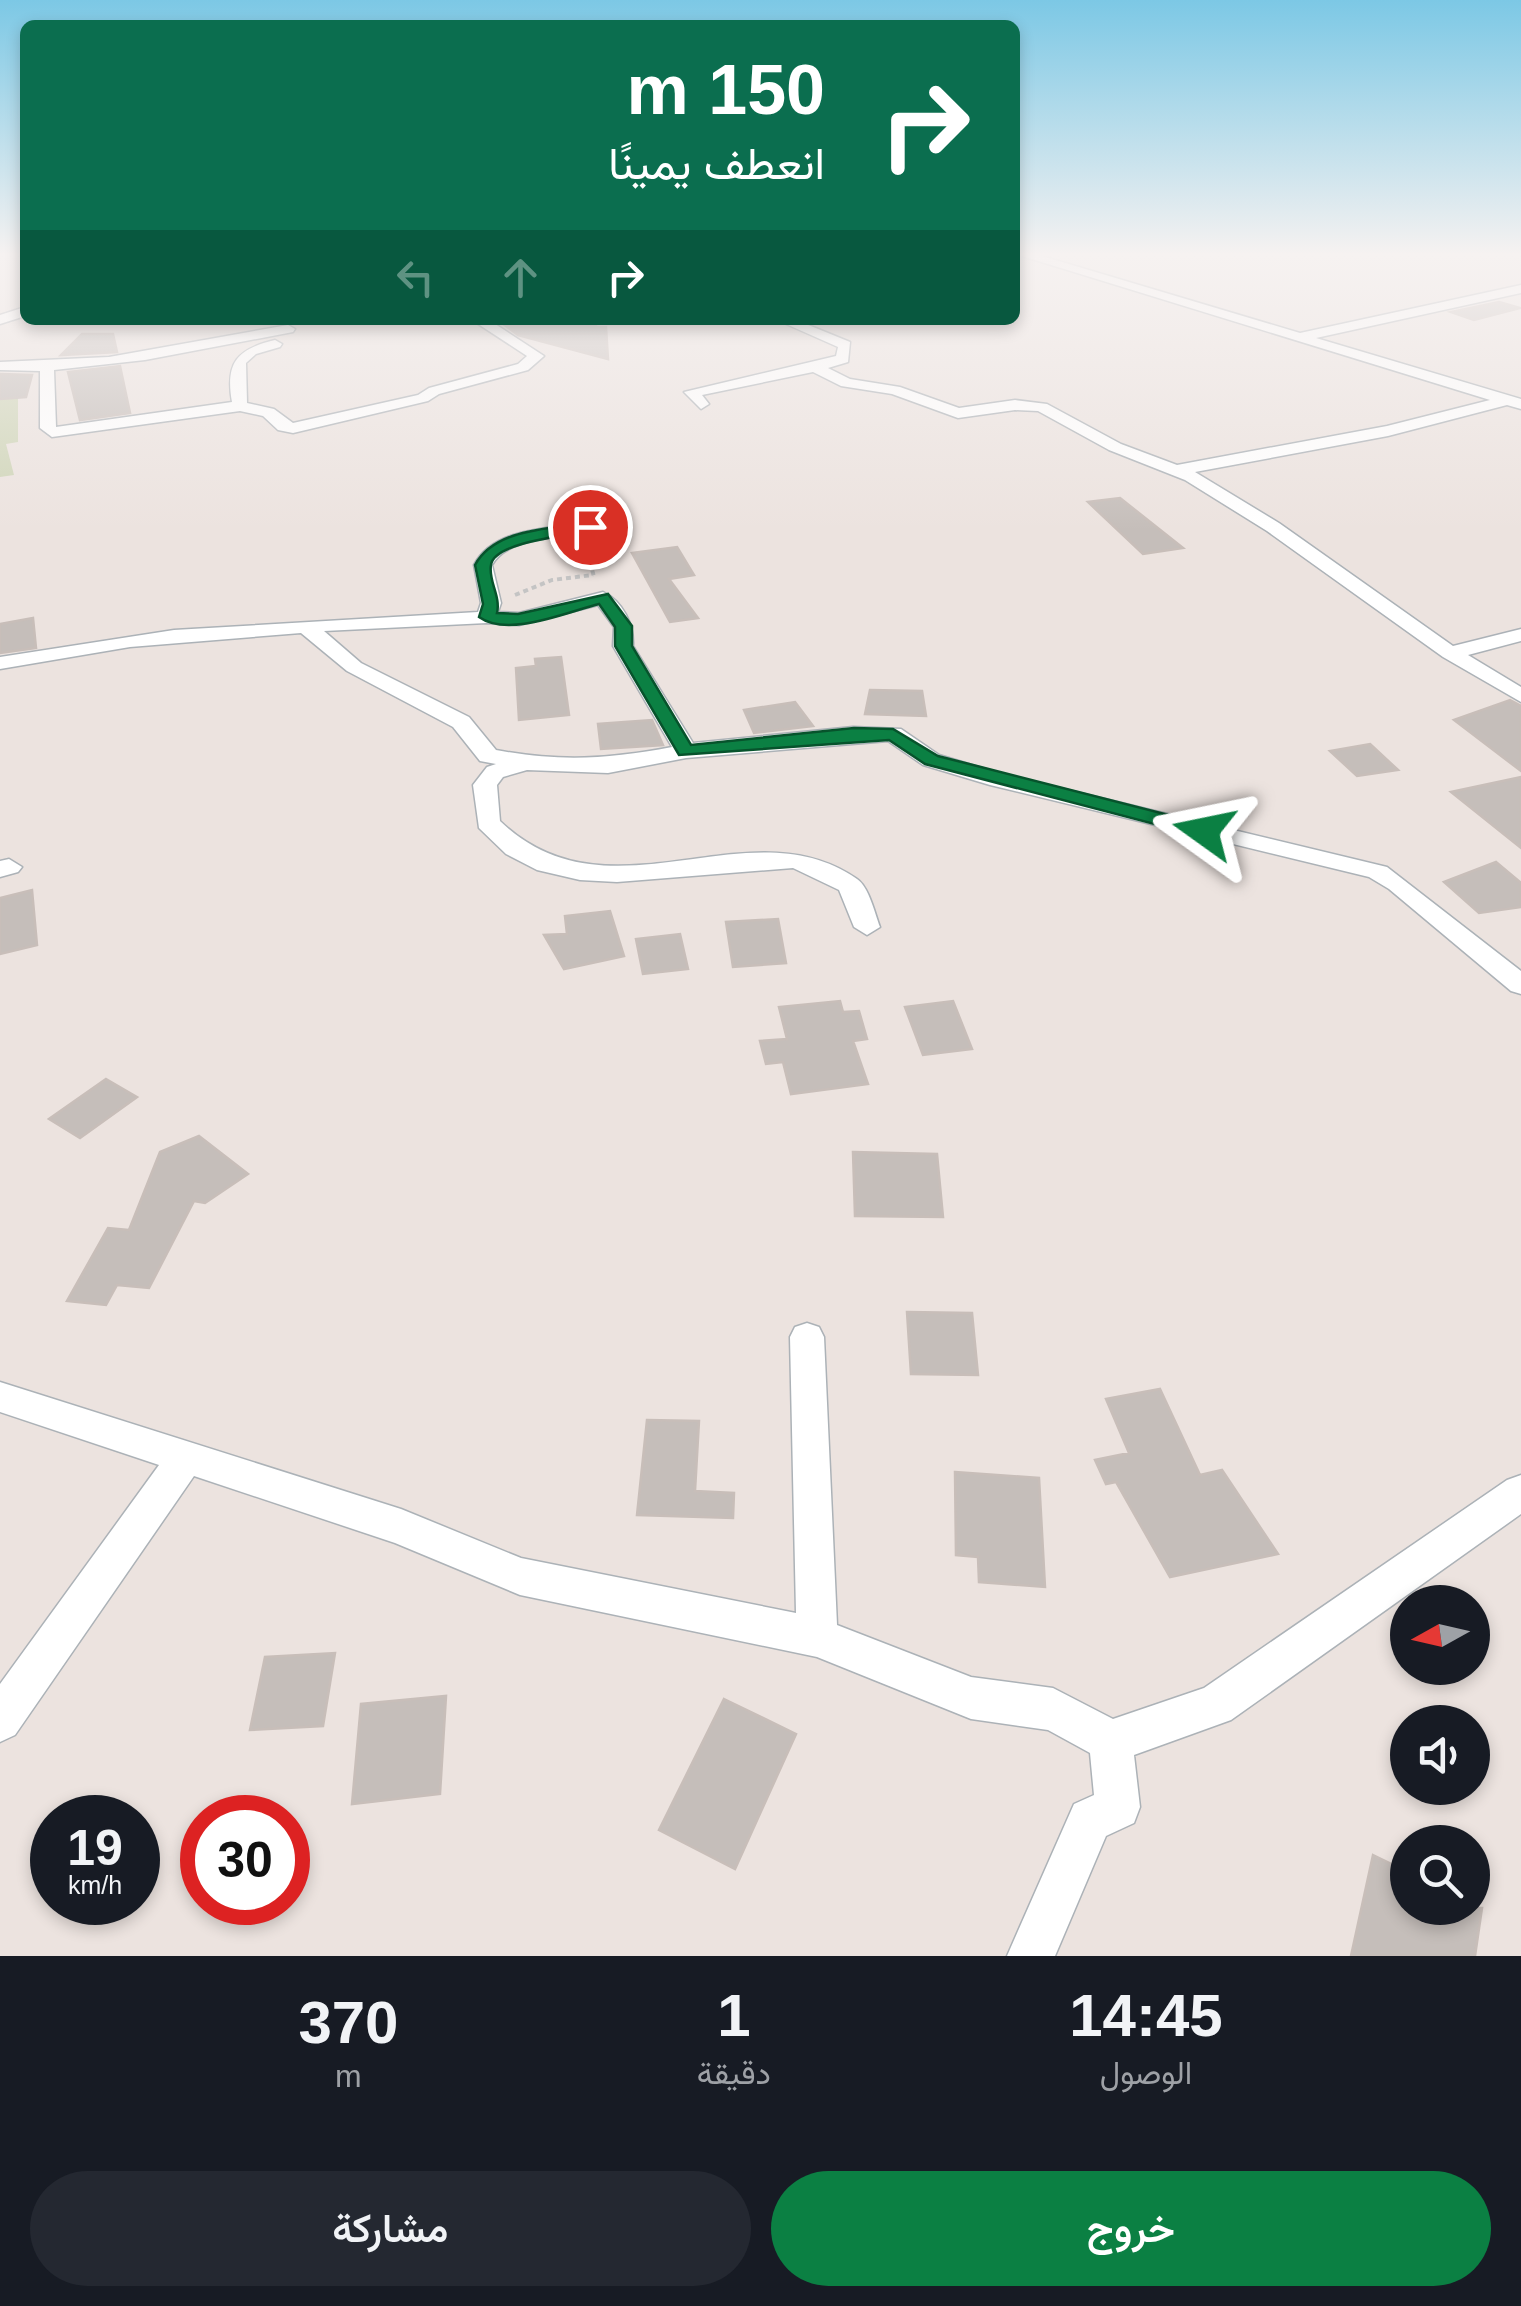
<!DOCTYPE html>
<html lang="ar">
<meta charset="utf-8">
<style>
:root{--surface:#171b24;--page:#242831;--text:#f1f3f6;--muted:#9ea1a6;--accent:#0b8043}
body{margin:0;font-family:Helvetica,Vazirmatn,sans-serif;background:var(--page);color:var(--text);direction:rtl;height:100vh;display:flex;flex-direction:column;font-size:38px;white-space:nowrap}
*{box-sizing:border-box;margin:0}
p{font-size:32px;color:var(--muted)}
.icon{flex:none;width:55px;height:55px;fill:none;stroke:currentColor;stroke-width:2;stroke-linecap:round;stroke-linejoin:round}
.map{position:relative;height:1956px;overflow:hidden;direction:ltr}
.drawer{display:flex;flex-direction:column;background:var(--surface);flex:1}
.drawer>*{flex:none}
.top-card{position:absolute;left:20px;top:20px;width:1000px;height:305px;border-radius:15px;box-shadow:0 5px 15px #0003;direction:rtl;background:#0b6e4f;color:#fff;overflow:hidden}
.needle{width:65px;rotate:262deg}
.controls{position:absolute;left:1390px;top:1585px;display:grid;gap:20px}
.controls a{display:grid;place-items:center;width:100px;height:100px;border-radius:50%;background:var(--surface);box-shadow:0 5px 15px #0003;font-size:50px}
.speed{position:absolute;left:30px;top:1795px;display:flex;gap:20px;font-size:50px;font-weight:700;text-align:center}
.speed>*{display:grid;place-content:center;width:130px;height:130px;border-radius:50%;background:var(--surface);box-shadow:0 5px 15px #0003;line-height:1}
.speed small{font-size:25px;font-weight:400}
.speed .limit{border:15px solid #d22;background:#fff;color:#111}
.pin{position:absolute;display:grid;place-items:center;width:85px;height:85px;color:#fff;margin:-42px;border:5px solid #fff;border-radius:50%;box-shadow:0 2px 10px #0007}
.me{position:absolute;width:110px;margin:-55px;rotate:282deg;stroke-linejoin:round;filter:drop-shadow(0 0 8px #0008)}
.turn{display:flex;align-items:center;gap:35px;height:210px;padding:0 30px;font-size:45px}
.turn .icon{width:130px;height:130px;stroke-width:2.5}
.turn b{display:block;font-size:70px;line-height:85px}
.lanes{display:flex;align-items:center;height:95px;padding:0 30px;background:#0003;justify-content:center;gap:50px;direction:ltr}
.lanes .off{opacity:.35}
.eta{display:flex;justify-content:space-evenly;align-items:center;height:170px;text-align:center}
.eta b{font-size:60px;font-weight:600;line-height:70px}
.cta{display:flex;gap:20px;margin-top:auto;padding:20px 30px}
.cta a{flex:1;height:115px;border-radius:60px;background:var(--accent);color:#fff;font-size:40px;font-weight:600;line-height:115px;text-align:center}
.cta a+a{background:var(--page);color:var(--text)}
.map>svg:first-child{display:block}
</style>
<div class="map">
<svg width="1521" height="1956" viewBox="0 0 1521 1956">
<rect width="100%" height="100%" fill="#ece3df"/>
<path fill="#cfd5b8" d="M0,375H18V442L6,444L14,475L0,477Z"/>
<path fill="#c5beba" stroke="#c8beb9" stroke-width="2.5" d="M1499,302L1520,308L1474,320L1451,312Z
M596,322V327H606L608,359L518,335L506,326Z
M82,334H113L117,352L61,355Z
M120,366L130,413L80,420L68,372Z
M0,374L32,375L26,397L0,399Z
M1120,498L1183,548L1143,554L1088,502Z
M677,547L694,575L669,579L698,618L670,622L632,553Z
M33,618L36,648L0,653V624Z
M561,657L569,715L519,720L516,668L536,666L535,659Z
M870,690L922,691L926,716L865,714Z
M1510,700L1521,706V771L1454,720Z
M795,702L813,726L754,733L744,710Z
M652,720L663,745L601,749L598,724Z
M1370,744L1398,770L1357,776L1330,751Z
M1521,777V848L1451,792Z
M1496,862L1521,883V907L1479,913L1444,882Z
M32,890L37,945L0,954V898Z
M610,911L624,956L564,969L544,935L567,934L565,916Z
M778,919L786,963L733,967L726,922Z
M680,934L688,969L643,974L636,939Z
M840,1001L843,1012L859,1011L867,1039L853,1041L868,1084L791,1094L783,1062L766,1064L760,1041L787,1039L779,1007Z
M953,1001L972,1049L923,1055L905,1007Z
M106,1079L137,1097L80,1138L49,1119Z
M199,1136L248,1174L205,1203L194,1201L149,1288L117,1285L106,1305L67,1301L108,1228L129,1230L160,1152Z
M853,1152L937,1154L943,1217L855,1216Z
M907,1312L972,1313L978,1375L911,1374Z
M1160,1389L1200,1475L1222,1470L1278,1554L1170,1577L1116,1482L1106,1484L1095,1460L1129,1453L1106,1399Z
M647,1420L699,1421L695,1491L734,1493L733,1518L637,1515Z
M955,1472L1039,1478L1045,1587L979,1582L978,1557L956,1555Z
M335,1653L323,1726L250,1730L265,1657Z
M446,1696L440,1794L352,1804L361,1704Z
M724,1699L796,1734L735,1869L659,1830Z
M1373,1855L1408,1872V1908H1482L1475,1956H1351Z"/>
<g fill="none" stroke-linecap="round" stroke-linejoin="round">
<defs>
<path id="street" d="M1022,256H1042L1300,333L1521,285V293L1316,338L1521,399V409L1507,405L1388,436L1195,472L1279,523L1453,646L1521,629V641L1468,655L1521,687V702L1443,657L1267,531L1185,480L1109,450L1038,411L1015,410L958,418L892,394L841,386L813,372L702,395L709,404L701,409L684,392L836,356L838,347L777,320H796L850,342L848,362L828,368L850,379L900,387L959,408L1015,400L1047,404L1121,444L1177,465L1387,426L1490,400Z
M25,307V316L0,324V315Z
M472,320H489L544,356L528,370L439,394L428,401L293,433L278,430L263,416L240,411L52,437L40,428V371L0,370V362L109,357L288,325L295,329L293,332L145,360L54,370L56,427L232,402C225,363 237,349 275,340L282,344L280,347L256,354L246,363L247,403L274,409L293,423L418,395L429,388L518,364L527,356Z
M590,522L599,527L596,531C566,538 508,535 492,565L501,603L498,612L519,613L603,592C623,601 634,625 633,646L693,743L853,727L901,729L939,755L1005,775L1387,867L1521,971V994L1511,991L1389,889L1369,877L990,785L923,765L888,741L686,758L608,773L527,770L503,777L497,785L500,821C609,926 749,803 857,879C869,887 875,914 880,927L867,935L854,927L839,890L793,868L617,882L580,880L537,870L506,854L479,828L473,785L487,767L496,764L480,761L453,727L347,671L301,633L130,647L0,669V657L174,630L478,612L481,603L474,565C494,527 550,529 590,522ZM598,605L614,627L613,646L672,747C609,759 560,762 496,750L469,717L361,663L324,631L487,623L519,625Z
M9,859L22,867L18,872L0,877V861Z
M807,1323L819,1327L824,1337L837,1625L971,1677L1053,1688L1113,1719L1204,1688L1507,1480L1521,1475V1514L1231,1720L1134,1755L1140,1807L1134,1823L1106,1836L1055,1956H1007L1074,1804L1094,1795L1090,1753L1048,1730L971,1719L817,1657L520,1595L395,1543L194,1476L15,1735L0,1742V1684L159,1465L0,1412V1382L401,1509L521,1558L796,1613L790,1337L795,1327Z"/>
</defs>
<use href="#street" stroke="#acb2b7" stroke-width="3"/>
<path stroke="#c4c4c4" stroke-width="4" stroke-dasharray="5 4" stroke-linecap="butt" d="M580,548L588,554L594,577
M515,595L552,580L593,575"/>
<use href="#street" fill="#fff" fill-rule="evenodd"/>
</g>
<linearGradient id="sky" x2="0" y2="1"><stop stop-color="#7cc8e5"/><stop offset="0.48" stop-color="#f6f2f1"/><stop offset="1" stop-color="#f6f2f1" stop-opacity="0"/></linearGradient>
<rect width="1521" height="530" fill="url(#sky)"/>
<path fill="#0b8043" stroke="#07532c" stroke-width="2.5" d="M590,522L595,524V530C574,535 494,541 491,565C488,581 501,596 497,613L518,614L608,594L632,626V646L691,745L854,728L893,729L938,756L1212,826L1215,831L1204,837L925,764L889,740L679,755L615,646V627L599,604C567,612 508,638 479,617L483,604L475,565C495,528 551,529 590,522Z"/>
</svg>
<div class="controls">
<a><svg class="needle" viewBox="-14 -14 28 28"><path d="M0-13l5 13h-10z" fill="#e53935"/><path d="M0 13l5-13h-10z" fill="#9ea1a6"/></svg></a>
<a><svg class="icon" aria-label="sound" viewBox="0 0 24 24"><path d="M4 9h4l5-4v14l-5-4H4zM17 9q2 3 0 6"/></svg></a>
<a><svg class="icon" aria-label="search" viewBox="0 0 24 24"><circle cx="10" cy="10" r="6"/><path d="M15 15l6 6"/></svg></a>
</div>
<div class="speed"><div>19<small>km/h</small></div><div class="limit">30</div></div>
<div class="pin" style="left:590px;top:527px;background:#d93025"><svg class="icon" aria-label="arrive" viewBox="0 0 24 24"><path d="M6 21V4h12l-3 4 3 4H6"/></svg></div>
<svg class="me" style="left:1204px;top:831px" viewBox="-20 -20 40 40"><path d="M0-17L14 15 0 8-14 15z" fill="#0b8043" stroke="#fff" stroke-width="4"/></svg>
<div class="top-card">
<div class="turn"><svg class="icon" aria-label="right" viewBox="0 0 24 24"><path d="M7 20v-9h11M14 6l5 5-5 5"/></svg><div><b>150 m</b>انعطف يمينًا</div></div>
<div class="lanes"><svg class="icon off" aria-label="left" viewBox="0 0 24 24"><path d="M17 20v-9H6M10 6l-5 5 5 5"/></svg><svg class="icon off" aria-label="ahead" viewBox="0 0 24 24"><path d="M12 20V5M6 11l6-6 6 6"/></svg><svg class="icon" aria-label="right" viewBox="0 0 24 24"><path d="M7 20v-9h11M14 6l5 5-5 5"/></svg></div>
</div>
</div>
<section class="drawer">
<div class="eta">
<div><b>14:45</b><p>الوصول</p></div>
<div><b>1</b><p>دقيقة</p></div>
<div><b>370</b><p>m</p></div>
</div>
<div class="cta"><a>خروج</a><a>مشاركة</a></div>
</section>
